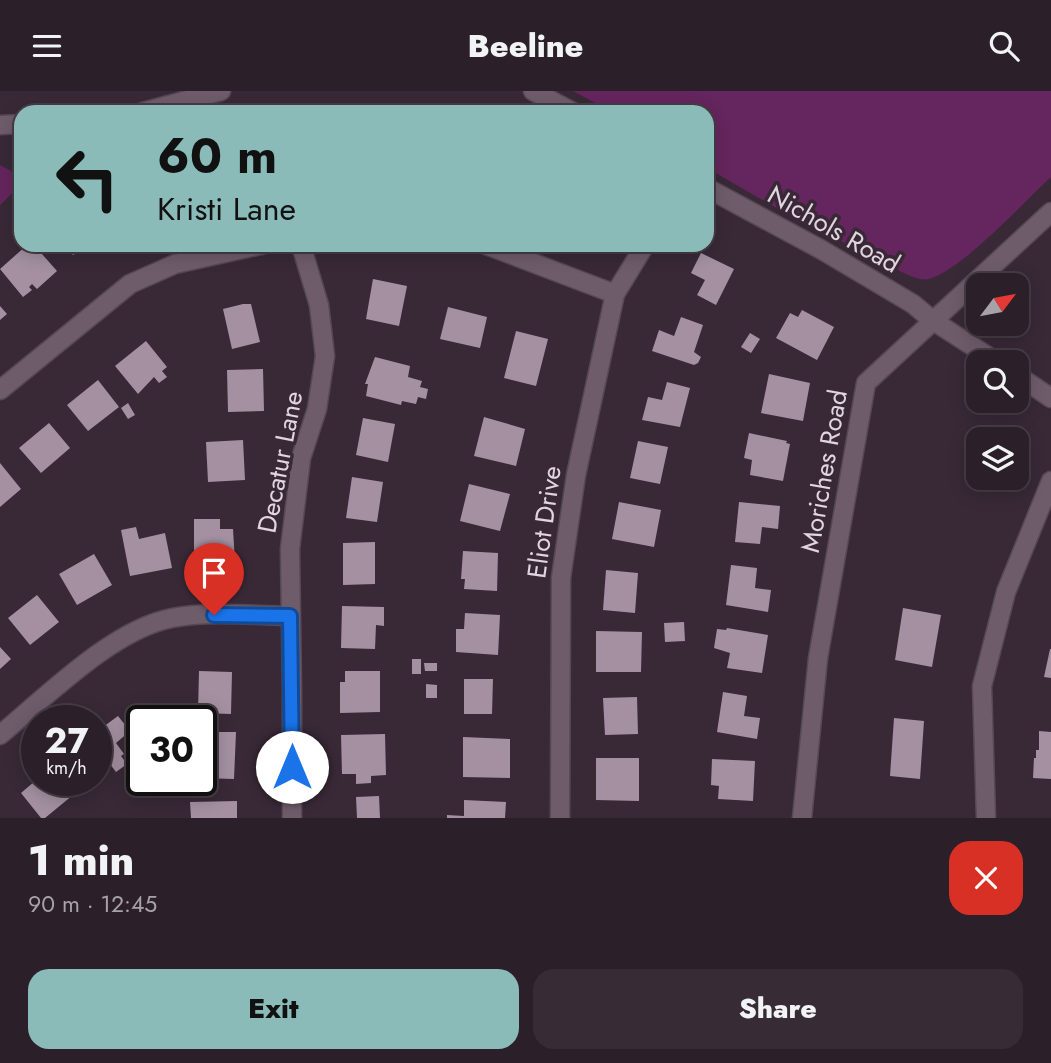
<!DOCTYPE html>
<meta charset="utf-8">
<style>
:root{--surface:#2b1f29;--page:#372c35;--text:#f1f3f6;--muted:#a6a2a8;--line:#473d46;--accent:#8bbbb9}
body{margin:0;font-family:Jost,sans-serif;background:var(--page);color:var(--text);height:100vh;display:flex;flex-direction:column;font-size:26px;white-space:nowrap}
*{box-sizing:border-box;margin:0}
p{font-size:23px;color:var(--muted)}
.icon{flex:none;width:38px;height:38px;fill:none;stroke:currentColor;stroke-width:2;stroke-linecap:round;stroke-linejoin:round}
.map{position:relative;height:727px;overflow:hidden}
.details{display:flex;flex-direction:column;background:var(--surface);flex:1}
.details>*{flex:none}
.banner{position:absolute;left:14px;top:14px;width:700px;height:147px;border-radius:21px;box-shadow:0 4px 18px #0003,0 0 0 2px var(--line);background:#8bbbb9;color:#111;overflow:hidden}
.needle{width:46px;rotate:58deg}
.controls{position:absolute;left:966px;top:182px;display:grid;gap:14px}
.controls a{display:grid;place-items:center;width:63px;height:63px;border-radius:14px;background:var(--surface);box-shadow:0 4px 18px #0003,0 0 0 2px var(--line);font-size:35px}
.speed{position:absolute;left:21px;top:614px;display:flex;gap:14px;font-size:35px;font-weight:700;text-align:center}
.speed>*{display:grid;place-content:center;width:91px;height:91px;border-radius:50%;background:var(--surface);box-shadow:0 4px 18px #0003,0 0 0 2px var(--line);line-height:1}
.speed small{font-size:18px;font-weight:400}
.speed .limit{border:4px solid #111;border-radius:10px;background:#fff;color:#111}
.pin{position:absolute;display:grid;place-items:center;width:60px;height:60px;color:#fff;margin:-72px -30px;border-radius:50% 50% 50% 0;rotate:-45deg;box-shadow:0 0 7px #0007}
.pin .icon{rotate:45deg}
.me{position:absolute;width:77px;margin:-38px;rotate:0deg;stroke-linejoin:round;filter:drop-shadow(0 0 5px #0008)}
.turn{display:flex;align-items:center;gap:24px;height:147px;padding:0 28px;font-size:32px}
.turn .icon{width:91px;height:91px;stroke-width:2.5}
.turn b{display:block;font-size:49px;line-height:60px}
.round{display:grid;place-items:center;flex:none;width:74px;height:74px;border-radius:21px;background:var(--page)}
.headline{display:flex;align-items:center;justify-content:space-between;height:119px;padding:0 28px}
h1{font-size:42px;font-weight:800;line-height:52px}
.cta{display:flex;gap:14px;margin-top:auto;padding:14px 28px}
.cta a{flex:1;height:80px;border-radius:21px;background:var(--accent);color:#111;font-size:28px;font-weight:800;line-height:80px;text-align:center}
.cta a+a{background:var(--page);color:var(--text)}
header{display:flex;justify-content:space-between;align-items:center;height:91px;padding:0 28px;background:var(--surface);font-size:32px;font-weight:800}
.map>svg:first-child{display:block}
</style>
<header><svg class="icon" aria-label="menu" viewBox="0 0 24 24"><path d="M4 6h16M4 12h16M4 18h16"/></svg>Beeline<svg class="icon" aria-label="search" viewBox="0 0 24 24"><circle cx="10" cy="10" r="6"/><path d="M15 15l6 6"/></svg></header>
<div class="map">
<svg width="1051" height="727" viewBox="0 0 1051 727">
<rect width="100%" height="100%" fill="#392937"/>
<path fill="#65255e" d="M573,0H1051V86C1024,111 962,179 929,188C922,190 914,186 908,184L785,122L707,77V21H612Z
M0,74L11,80L20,95L0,114Z"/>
<path fill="#a490a1" d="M27,154H34L57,180L37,198L32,193L29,196L32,199L23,206L0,178Z
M65,154H87L73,164Z
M701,162L734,178L716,214L697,204L705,189L691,182Z
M373,188L407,195L399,235L366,228Z
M243,213H251L260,251L232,258L223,218Z
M0,215L7,223L0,229Z
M448,216L487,226L480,257L440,248Z
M802,219L834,236L817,269L776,247L790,222L798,226Z
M681,226L703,234L694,261L701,266L698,272L694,274L652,260L659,239L674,245Z
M516,240L548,248L536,295L504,287Z
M750,242L760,248L751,262L741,256Z
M146,250L167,276L162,280L167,286L159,292L154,286L138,303L115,275Z
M375,266L410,275L408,286L422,290L420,296L428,298L426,308L418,306L416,313L402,310L401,314L366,305L368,293H365Z
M263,278L264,320L228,321L227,279Z
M769,283L810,292L803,330L761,322Z
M98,289L119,316L88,340L67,314Z
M667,291L690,297L680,336L642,329L648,306L662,309Z
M128,312L135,324L128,328L121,317Z
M484,326L525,338L516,375L474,365Z
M363,327L395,333L388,371L356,364Z
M49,332L70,357L41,382L19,357Z
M749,342L787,350L786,352L790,353L783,390L750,384L752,369L744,367Z
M243,349L245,389L208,391L206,351Z
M638,350L668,356L660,393L630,387Z
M0,372L21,398L0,416Z
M352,386L383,391L377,431L346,427Z
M469,393L510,403L500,440L460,430Z
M619,411L661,419L654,456L612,448Z
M739,411L780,415L778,438L762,436L760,453L735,451Z
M194,428H220V438H233L235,471H230V475H194Z
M136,436L139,448L165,442L172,477L130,485L121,439Z
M375,451V493L343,494V452Z
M463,460L498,462L497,500L464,498L465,488H461Z
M94,463L112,494L77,514L59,483Z
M731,474L757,477L755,497L771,499L768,521L726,514Z
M606,479L638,482L635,522L603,519Z
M37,504L59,531L30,554L8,527Z
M342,515L384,516V535L376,534L375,558L341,557Z
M903,517L941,524L932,576L895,569Z
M465,522L500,524L498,564L456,561V538H464Z
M684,531L685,550L665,551L664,532Z
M727,537L768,544L762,582L727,577L730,562L714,557L717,538L726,539Z
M596,540L642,541L641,581H596Z
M0,556L11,568L0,578Z
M1050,558H1051V587L1044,586Z
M412,568H421V583H412Z
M424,572H437V580H425Z
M199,580L232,581L231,623L198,622Z
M345,580H380V621L340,622V591H345Z
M464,588H493L492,623H464Z
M426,593L437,594V607H426Z
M723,601L747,605L744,625L760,627L757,648L717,641Z
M637,606L638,643L605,644L603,607Z
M118,625L130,640L116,652L124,663L121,665L127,673L116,681L110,673L96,684V637L101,633L103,636Z
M894,627L924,630L920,688L890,685Z
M1039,640L1051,641V688L1033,687L1034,667H1036V659H1039Z
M209,641H236L234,688L201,687V646H209Z
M385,643L386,684L371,685V692L356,693V683H342L341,644Z
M463,646L510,648V687L463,686Z
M596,667H639V710L596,709Z
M712,668L755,670L753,710L718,708L719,695L711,694Z
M35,690H61L73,704L45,727H41L21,702Z
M379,705L380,727H357L356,706Z
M464,709L506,711L505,727H447V724L464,725Z
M237,710V727H191L190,711Z"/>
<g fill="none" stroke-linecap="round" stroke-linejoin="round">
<defs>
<path id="minor" d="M486,154L615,203
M932,229L997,271
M1017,284L1051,307
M0,299L130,193L175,173L261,154
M0,644C46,606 113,538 172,527C206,520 254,524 290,525
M292,727V601L290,458L301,367L317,318L325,265L319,214L301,154
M560,727L561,487L576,384L615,203L645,154
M986,727L982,595L1006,501L1051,390"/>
<path id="tertiary" d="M533,0L573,21
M143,21L221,0
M0,34L21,33
M707,97L822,159L913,213L932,229
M802,727L818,567L866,292L1051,121"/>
</defs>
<use href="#minor" stroke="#564854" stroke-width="21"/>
<use href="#tertiary" stroke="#564854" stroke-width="21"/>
<use href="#minor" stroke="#6f5c6b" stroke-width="18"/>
<use href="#tertiary" stroke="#6f5c6b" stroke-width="18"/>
</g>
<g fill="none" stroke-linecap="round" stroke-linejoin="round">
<defs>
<path id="route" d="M214,524L290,525L292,676"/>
</defs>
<use href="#route" stroke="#114b97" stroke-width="18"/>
<use href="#route" stroke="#1a73e8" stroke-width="12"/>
</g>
<g text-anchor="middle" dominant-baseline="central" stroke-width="7" stroke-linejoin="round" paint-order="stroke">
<g font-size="26" fill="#e1d6df" stroke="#392937">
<text transform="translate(834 138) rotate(30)">Nichols Road</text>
<text transform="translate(280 371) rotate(-79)">Decatur Lane</text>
<text transform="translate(824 380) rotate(-80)">Moriches Road</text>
<text transform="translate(544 431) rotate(-82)">Eliot Drive</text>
</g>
</g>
</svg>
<div class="controls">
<a><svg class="needle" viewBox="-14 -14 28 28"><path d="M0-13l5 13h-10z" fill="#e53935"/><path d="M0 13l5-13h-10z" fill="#a6a2a8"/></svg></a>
<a><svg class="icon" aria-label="search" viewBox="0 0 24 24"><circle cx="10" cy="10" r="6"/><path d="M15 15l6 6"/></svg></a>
<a><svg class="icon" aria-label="layers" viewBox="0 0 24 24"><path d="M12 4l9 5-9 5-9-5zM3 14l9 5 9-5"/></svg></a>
</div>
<div class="speed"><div>27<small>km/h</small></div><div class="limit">30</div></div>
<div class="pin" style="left:214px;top:524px;background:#d93025"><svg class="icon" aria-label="arrive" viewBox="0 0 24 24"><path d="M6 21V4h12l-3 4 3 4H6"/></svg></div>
<svg class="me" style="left:292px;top:676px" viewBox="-20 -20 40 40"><circle r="19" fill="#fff"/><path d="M0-13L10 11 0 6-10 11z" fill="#1a73e8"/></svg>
<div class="banner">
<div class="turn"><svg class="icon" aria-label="left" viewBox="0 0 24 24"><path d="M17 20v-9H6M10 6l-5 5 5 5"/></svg><div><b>60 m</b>Kristi Lane</div></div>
</div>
</div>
<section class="details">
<div class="headline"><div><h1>1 min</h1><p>90 m · 12:45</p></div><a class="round" style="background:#d93025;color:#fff"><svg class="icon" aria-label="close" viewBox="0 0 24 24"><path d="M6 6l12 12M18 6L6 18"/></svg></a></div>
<div class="cta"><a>Exit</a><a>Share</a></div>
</section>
